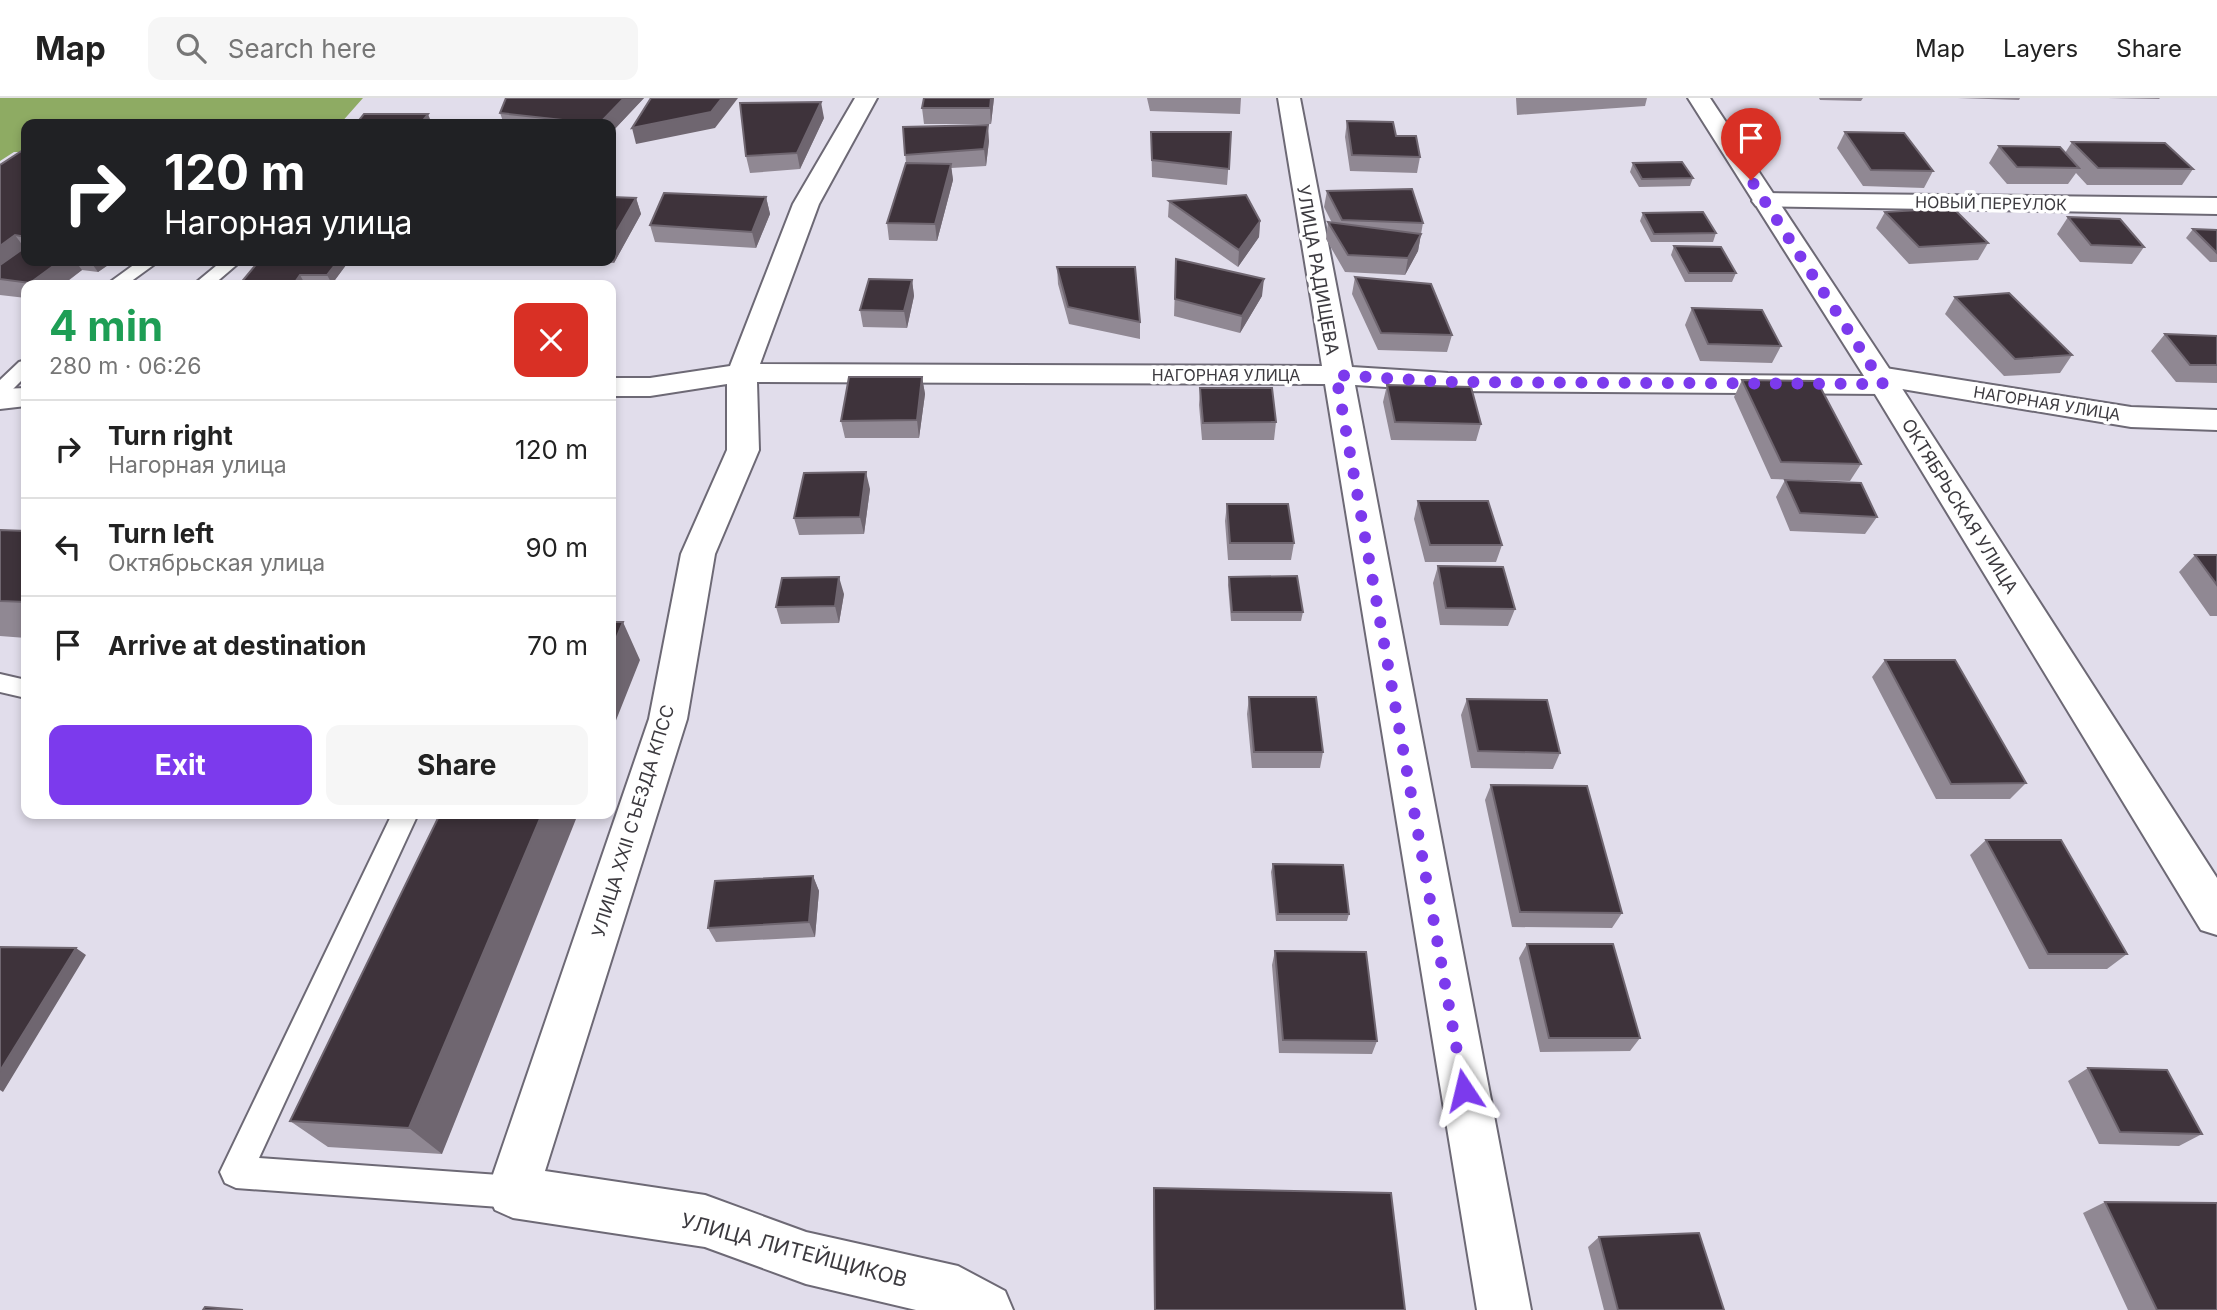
<!DOCTYPE html>
<meta charset="utf-8">
<style>
:root{--surface:#fff;--page:#f6f6f6;--text:#222;--muted:#767676;--line:#e0e0e0;--accent:#7c3aed}
body{margin:0;font-family:Inter,sans-serif;background:var(--page);color:var(--text);height:100vh;display:flex;flex-direction:column;font-size:26px;white-space:nowrap}
*{box-sizing:border-box;margin:0}
p{font-size:23px;color:var(--muted)}
.icon{flex:none;width:38px;height:38px;fill:none;stroke:currentColor;stroke-width:2;stroke-linecap:round;stroke-linejoin:round}
.map{position:relative;flex:1;overflow:hidden}
.panel{position:absolute;left:21px;top:182px;width:595px;height:539px;display:flex;flex-direction:column;background:var(--surface);border-radius:14px;box-shadow:0 4px 10px #0003}
.panel>*{flex:none}
.banner{position:absolute;left:21px;top:21px;width:595px;height:147px;border-radius:14px;box-shadow:0 4px 10px #0003;background:#202124;color:#fff;overflow:hidden}
.pin{position:absolute;display:grid;place-items:center;width:60px;height:60px;color:#fff;margin:-72px -30px;border-radius:50% 50% 50% 0;rotate:-45deg;box-shadow:0 0 7px #0007}
.pin .icon{rotate:45deg}
.me{position:absolute;width:77px;margin:-38px;rotate:350deg;stroke-linejoin:round;filter:drop-shadow(0 0 5px #0008)}
.turn{display:flex;align-items:center;gap:24px;height:147px;padding:0 28px;font-size:32px}
.turn .icon{width:91px;height:91px;stroke-width:2.5}
.turn b{display:block;font-size:49px;line-height:60px}
.round{display:grid;place-items:center;flex:none;width:74px;height:74px;border-radius:14px;background:var(--page)}
.summary{display:flex;align-items:center;justify-content:space-between;height:119px;padding:0 28px}
h1{font-size:42px;font-weight:700;line-height:52px;color:#1e9e55}
.cta{display:flex;gap:14px;margin-top:auto;padding:14px 28px}
.cta a{flex:1;height:80px;border-radius:14px;background:var(--accent);color:#fff;font-size:28px;font-weight:700;line-height:80px;text-align:center}
.cta a+a{background:var(--page);color:var(--text)}
ul{padding:0;list-style:none}
li{display:flex;align-items:center;gap:21px;height:98px;padding:0 28px;border-top:2px solid var(--line)}
li div{flex:1}
li b{display:block;font-size:26px}
li em{font-style:normal}
header{display:flex;align-items:center;gap:42px;box-sizing:border-box;height:98px;padding:0 35px;background:var(--surface);border-bottom:2px solid var(--line)}
header strong{font-size:33px}
nav{display:flex;gap:38px;margin-inline-start:auto;font-size:24px}
.search{width:490px;height:63px;background:var(--page);display:flex;align-items:center;gap:18px;box-sizing:border-box;padding:0 24px;border-radius:14px;color:var(--muted);font-size:26px}
.map>svg:first-child{display:block}
</style>
<header>
<strong>Map</strong>
<div class="search"><svg class="icon" aria-label="search" viewBox="0 0 24 24"><circle cx="10" cy="10" r="6"/><path d="M15 15l6 6"/></svg>Search here</div>
<nav><a>Map</a><a>Layers</a><a>Share</a></nav>
</header>
<div class="map">
<svg width="2217" height="1212" viewBox="0 0 2217 1212">
<rect width="100%" height="100%" fill="#e1ddeb"/>
<path fill="#8eab63" d="M0,0H363L340,26H26V54H14L0,63Z"/>
<g fill="none" stroke-linecap="round" stroke-linejoin="round">
<defs>
<path id="service" d="M139,163H159L126,187H106Z
M222,163H241L213,187H193Z
M26,262V278L7,297L0,299V282L19,264Z
M0,576L26,582V600L0,594Z
M392,716H418L259,1060L513,1078L524,1083L529,1094L524,1105L513,1110L236,1090L225,1085L220,1074Z"/>
<path id="minor" d="M855,0H877L819,106L760,266L1322,268L1278,0H1300L1352,269L1448,275L1864,278L1868,272L1879,269L2131,309L2217,312V332L2131,329L1896,290L1883,296L1448,293L1355,287L1531,1212H1477L1325,286L757,284L759,352L715,456L687,621L545,1073L705,1097L806,1134L958,1168L1005,1193L1013,1212H916L806,1186L705,1149L513,1120L495,1112L487,1094L649,621L681,456L727,352V286L650,298H611V280H650L730,268L793,106Z
M1765,95L2217,100V116L1756,108L1752,103L1756,98Z
M26,290V308L0,311V291Z"/>
<path id="tertiary" d="M1688,0H1710L1894,278L2217,780V837L2201,832L1864,278Z"/>
</defs>
<use href="#service" stroke="#6d6975" stroke-width="4"/>
<use href="#minor" stroke="#6d6975" stroke-width="4"/>
<use href="#tertiary" stroke="#6d6975" stroke-width="4"/>
<use href="#service" fill="#fff" fill-rule="evenodd"/>
<use href="#minor" fill="#fff" fill-rule="evenodd"/>
<use href="#tertiary" fill="#fff" fill-rule="evenodd"/>
</g>
<path fill="#908893" d="M644,0L611,35V26H504L500,15Z
M994,0L991,26H924L922,10Z
M1147,0H1241L1240,16L1150,13Z
M1516,0H1647L1645,8L1517,17Z
M1819,0H1863L1861,3L1820,2Z
M1958,0H2020L2019,2Z
M2108,0H2160L2159,1Z
M824,20L800,71L750,75L746,58Z
M1347,23L1396,38L1420,59L1417,75L1350,73L1345,39Z
M903,29L989,43L986,68L951,70L953,82L937,143L889,142L887,125L906,65Z
M1151,34H1231L1227,87L1152,79Z
M1845,34L1933,73L1924,90L1863,88L1837,50Z
M2072,44L2193,71L2182,87H2087L2076,75L2068,86H2007L1989,65L1999,48L2065,55Z
M26,50V163H114L98,174L82,172L63,187H26V200L0,197V67Z
M1633,65L1693,80L1690,88L1639,89L1630,74Z
M1327,93L1423,125L1418,153L1405,177L1345,174L1326,141L1328,124L1332,125L1324,109Z
M611,99L636,100L641,116L614,165L553,163H611Z
M766,99L770,116L756,150L655,144L650,127Z
M1169,103L1260,123L1259,139L1238,169L1168,119Z
M1885,114L1988,145L1978,162L1909,166L1876,130Z
M1643,115L1716,135L1713,144H1651L1640,123Z
M2068,119L2144,149L2132,166L2080,164L2057,136Z
M2193,131L2217,132V164H2210L2186,140Z
M1674,148L1736,175L1732,184H1685L1671,157Z
M1176,161L1262,198L1240,235L1174,218Z
M349,163L332,186H305L304,187H239Z
M1057,169L1140,224V241L1069,226L1058,186Z
M1355,179L1452,237L1447,254L1378,252L1352,196Z
M912,182L914,198L907,230L863,229L860,212Z
M1955,199L2072,257L2060,275L2004,278L1945,216Z
M1692,210L1781,248L1772,265L1700,263L1685,227Z
M2165,236L2217,238V285L2176,284L2151,253Z
M922,279L925,296L919,340H845L841,323Z
M1742,282L1861,366L1850,383L1771,381L1734,299Z
M1387,287L1481,326L1476,343L1391,342L1383,304Z
M1200,290L1276,324L1274,342H1202L1199,307Z
M1785,382L1877,419L1865,436L1790,433L1776,399Z
M870,391L864,436L799,437L794,420Z
M1418,403L1502,447L1496,464H1425L1414,421Z
M1227,406L1294,445L1291,462H1228L1225,423Z
M0,432L26,433V540L0,538Z
M2195,457H2217V518H2210L2179,474Z
M1438,468L1515,511L1508,528L1440,527L1433,485Z
M1229,479L1303,514L1301,523H1231L1228,487Z
M844,496L839,525L781,526L776,509Z
M1885,562L2026,685L2010,701H1936L1872,579Z
M1249,599L1323,654L1320,670H1252L1247,616Z
M1467,601L1560,655L1553,671L1471,670L1461,617Z
M1491,687L1622,815L1612,830L1512,829L1485,702Z
M440,716L442,1056L328,1049L290,1023Z
M1986,742L2127,856L2107,871H2029L1970,757Z
M1273,766L1349,816L1347,823H1276L1271,774Z
M813,778L819,793L815,839L716,844L708,830Z
M1527,846L1640,940L1630,953L1540,954L1519,860Z
M1275,853L1377,943L1372,956L1279,955L1272,867Z
M2088,970L2202,1036L2179,1048L2099,1046L2068,983Z
M1154,1090L1405,1212H1154L1153,1105Z
M2105,1104L2217,1212H2128L2083,1115Z
M1599,1139L1724,1212H1604L1588,1149Z"/>
<path fill="#6f6670" d="M624,0H644L611,35V26H599Z
M722,0H738L715,30L636,46L632,30Z
M991,0H994L991,26L990,10Z
M821,4L824,20L800,71L797,55Z
M428,16L432,26H420Z
M988,27L989,43L986,68L984,51Z
M951,66L953,82L937,143L935,126Z
M766,99L770,116L756,150L752,134Z
M636,100L641,116L614,165L611,157V143Z
M1260,123L1259,139L1238,169L1239,152Z
M1421,136L1418,153L1405,177L1408,160Z
M15,137L26,152L0,181V148Z
M60,163H75L82,172L62,187H31L30,185Z
M90,163H114L98,174Z
M338,163H349L332,186L327,177Z
M300,177L305,186L304,187H293Z
M1264,181L1262,198L1240,235L1242,218Z
M912,182L914,198L907,230L904,213Z
M922,279L925,296L919,340L917,322Z
M866,374L870,391L864,436L860,419Z
M839,479L844,496L839,525L835,508Z
M623,524L640,562L611,635V553Z
M542,716H578L442,1056L409,1030Z
M813,778L819,793L815,839L809,824Z
M76,850L86,857L3,994L0,992V973Z"/>
<path fill="#3e333b" stroke="#6f6670" stroke-width="2" d="M506,0H624L599,26L500,15Z
M651,0H722L711,14L632,30Z
M924,0H991L990,10H922Z
M821,4L797,55L746,58L740,5Z
M364,16H428L420,26H356Z
M1347,23L1393,24L1396,38H1416L1420,59L1352,57Z
M988,27L984,51L905,57L903,29Z
M1151,34H1231L1229,71L1152,62Z
M1845,34L1904,35L1933,73L1871,72Z
M2072,44L2165,45L2193,71L2098,70Z
M1999,48L2060,49L2079,70L2017,69Z
M26,50V139L15,137L0,148V67Z
M1682,64L1693,80L1642,81L1633,65Z
M906,65L951,66L935,126L887,125Z
M1412,91L1423,125L1342,122L1327,93Z
M664,95L766,99L752,134L650,127Z
M1246,97L1260,123L1239,152L1169,103Z
M611,99L636,100L611,143Z
M1953,110L1988,145L1919,149L1885,114Z
M1703,114L1716,135L1654,136L1643,115Z
M2068,119L2120,121L2144,149L2091,147Z
M1328,124L1421,136L1408,160L1348,157Z
M2193,131L2217,132V155Z
M1674,148L1721,149L1736,175H1689Z
M24,150H26V163H60L30,185L0,181V167Z
M1176,161L1264,181L1242,218L1175,201Z
M259,163H338L327,177H300L293,187H239Z
M1057,169H1135L1140,224L1068,209Z
M1355,179L1431,186L1452,237L1381,235Z
M869,181L912,182L904,213L860,212Z
M2009,195L2072,257L2015,261L1955,199Z
M1692,210L1762,212L1781,248L1708,246Z
M2165,236L2217,238V267H2190Z
M849,279H922L917,322L841,323Z
M1742,282L1817,283L1861,366L1781,364Z
M1387,287L1471,289L1481,326L1395,324Z
M1200,290H1272L1276,324L1203,325Z
M866,374L860,419L794,420L804,375Z
M1785,382L1861,385L1877,419L1800,415Z
M1418,403H1488L1502,447H1430Z
M1227,406H1288L1294,445H1230Z
M0,432L26,433V504L0,503Z
M2195,457H2217V487Z
M1438,468L1503,469L1515,511L1446,510Z
M1297,478L1303,514H1232L1229,479Z
M839,479L835,508L776,509L782,480Z
M611,524H623L611,553Z
M1885,562H1955L2026,685L1951,686Z
M1249,599H1316L1323,654H1254Z
M1467,601L1547,602L1560,655L1478,653Z
M1491,687L1587,688L1622,815L1520,814Z
M440,716H542L409,1030L290,1023Z
M1986,742H2061L2127,856H2048Z
M1273,766L1343,767L1349,816H1278Z
M813,778L809,824L708,830L715,783Z
M1527,846H1613L1640,940H1549Z
M0,849L76,850L0,973Z
M1275,853L1366,854L1377,943L1283,942Z
M2088,970L2167,972L2202,1036L2120,1034Z
M1154,1090L1391,1095L1405,1212H1155Z
M2105,1104L2217,1105V1212H2157Z
M1699,1135L1724,1212H1618L1599,1139Z
M205,1209L243,1212H203Z"/>
<g fill="none" stroke-linecap="round" stroke-linejoin="round">
<path stroke="#7c3aed" stroke-width="12" stroke-dasharray="0 21.6" d="M1464,992L1336,277L1448,284L1883,286L1751,82"/>
</g>
<g text-anchor="middle" dominant-baseline="central" stroke-width="7" stroke-linejoin="round" paint-order="stroke">
<g font-size="16" fill="#3c3a3f" stroke="#fff">
<text transform="translate(1991 105) rotate(1)">НОВЫЙ ПЕРЕУЛОК</text>
<text x="1226" y="277">НАГОРНАЯ УЛИЦА</text>
<text transform="translate(2047 305) rotate(9)">НАГОРНАЯ УЛИЦА</text>
</g>
<g font-size="18" fill="#3c3a3f" stroke="#fff">
<text transform="translate(1318 172) rotate(80)">УЛИЦА РАДИЩЕВА</text>
<text transform="translate(1960 408) rotate(58)">ОКТЯБРЬСКАЯ УЛИЦА</text>
<text transform="translate(633 723) rotate(-73)">УЛИЦА XXII СЪЕЗДА КПСС</text>
</g>
<g font-size="21" fill="#3c3a3f" stroke="#fff">
<text transform="translate(794 1152) rotate(15)">УЛИЦА ЛИТЕЙЩИКОВ</text>
</g>
</g>
</svg>
<div class="pin" style="left:1751px;top:82px;background:#d93025"><svg class="icon" aria-label="arrive" viewBox="0 0 24 24"><path d="M6 21V4h12l-3 4 3 4H6"/></svg></div>
<svg class="me" style="left:1464px;top:992px" viewBox="-20 -20 40 40"><path d="M0-17L14 15 0 8-14 15z" fill="#7c3aed" stroke="#fff" stroke-width="4"/></svg>
<div class="banner">
<div class="turn"><svg class="icon" aria-label="right" viewBox="0 0 24 24"><path d="M7 20v-9h11M14 6l5 5-5 5"/></svg><div><b>120 m</b>Нагорная улица</div></div>
</div>
<section class="panel">
<div class="summary"><div><h1>4 min</h1><p>280 m · 06:26</p></div><a class="round" style="background:#d93025;color:#fff"><svg class="icon" aria-label="close" viewBox="0 0 24 24"><path d="M6 6l12 12M18 6L6 18"/></svg></a></div>
<ul>
<li><svg class="icon" aria-label="right" viewBox="0 0 24 24"><path d="M7 20v-9h11M14 6l5 5-5 5"/></svg><div><b>Turn right</b><p>Нагорная улица</p></div><em>120 m</em></li>
<li><svg class="icon" aria-label="left" viewBox="0 0 24 24"><path d="M17 20v-9H6M10 6l-5 5 5 5"/></svg><div><b>Turn left</b><p>Октябрьская улица</p></div><em>90 m</em></li>
<li><svg class="icon" aria-label="arrive" viewBox="0 0 24 24"><path d="M6 21V4h12l-3 4 3 4H6"/></svg><div><b>Arrive at destination</b></div><em>70 m</em></li>
</ul>
<div class="cta"><a>Exit</a><a>Share</a></div>
</section>
</div>
